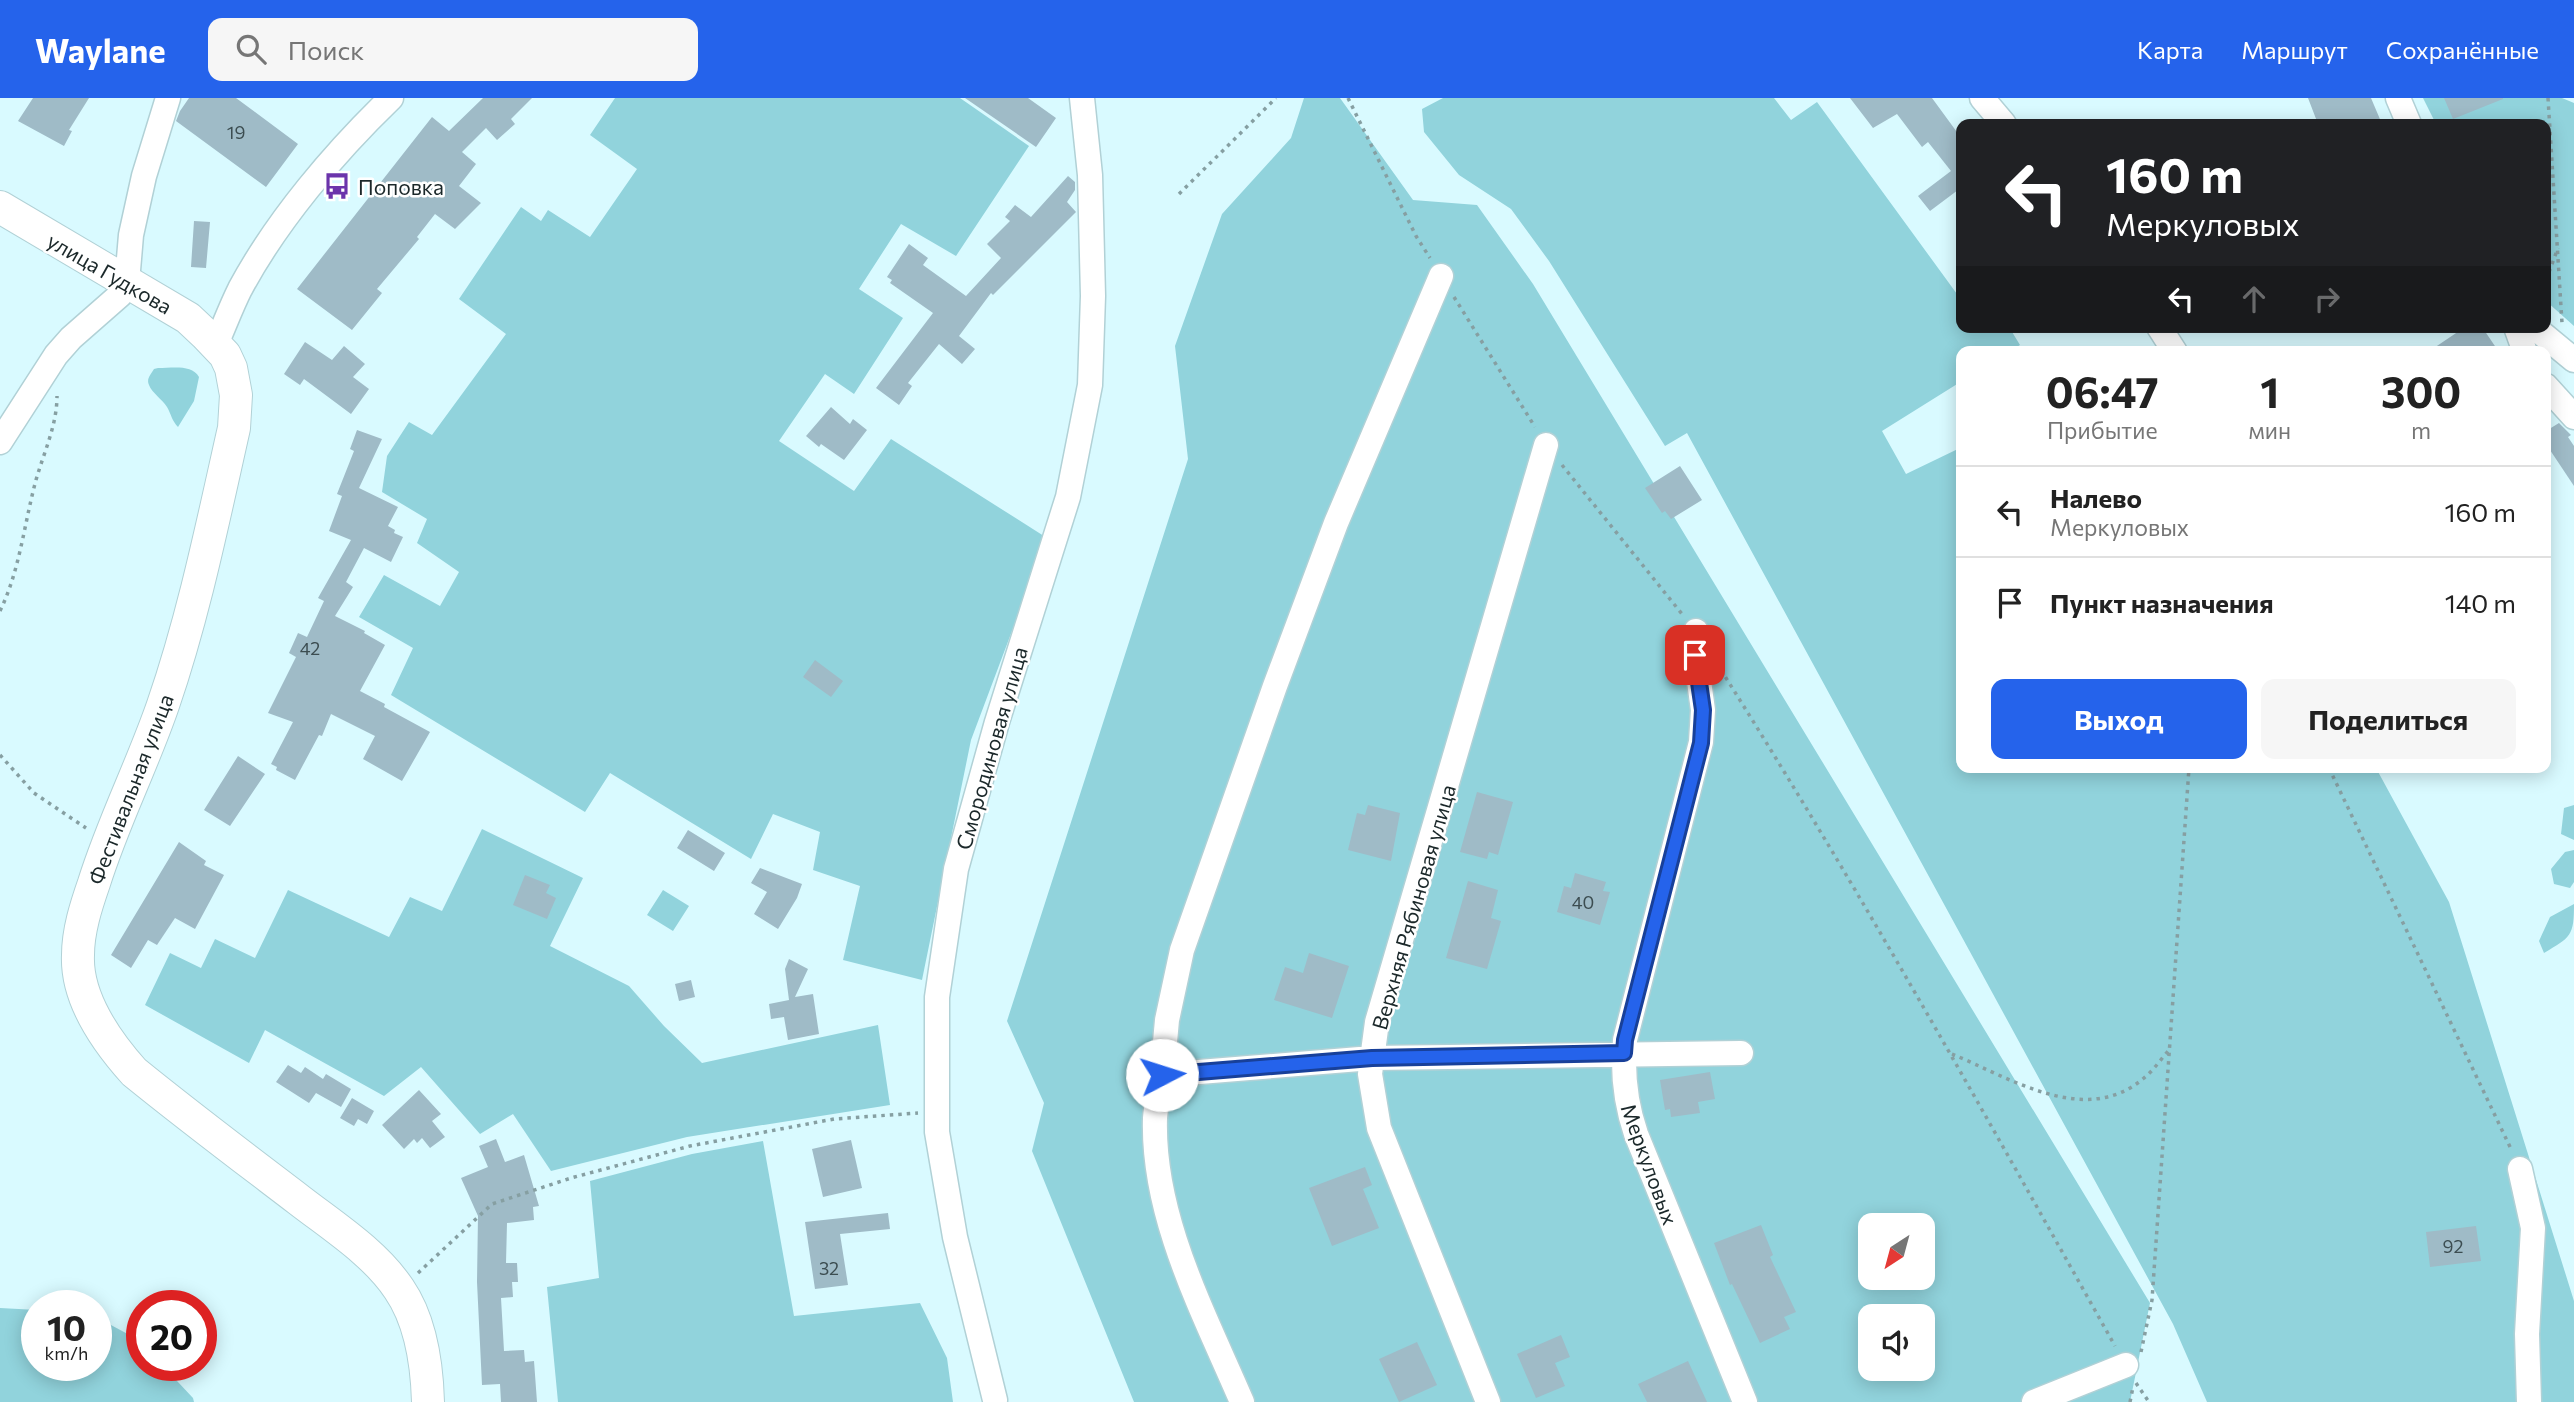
<!DOCTYPE html>
<html lang="ru">
<meta charset="utf-8">
<style>
:root{--surface:#fff;--page:#f6f6f6;--text:#222;--muted:#767676;--line:#e0e0e0;--accent:#2563eb}
body{margin:0;font-family:Commissioner,sans-serif;background:var(--page);color:var(--text);height:100vh;display:flex;flex-direction:column;font-size:26px;white-space:nowrap}
*{box-sizing:border-box;margin:0}
p{font-size:23px;color:var(--muted)}
.icon{flex:none;width:38px;height:38px;fill:none;stroke:currentColor;stroke-width:2;stroke-linecap:round;stroke-linejoin:round}
.map{position:relative;flex:1;overflow:hidden}
.drawer{position:absolute;left:1956px;top:248px;width:595px;height:427px;display:flex;flex-direction:column;background:var(--surface);border-radius:14px;box-shadow:0 4px 18px #0003}
.drawer>*{flex:none}
.banner{position:absolute;left:1956px;top:21px;width:595px;height:214px;border-radius:14px;box-shadow:0 4px 18px #0003;background:#202124;color:#fff;overflow:hidden}
.needle{width:46px;rotate:216deg}
.controls{position:absolute;left:1858px;top:1115px;display:grid;gap:14px}
.controls a{display:grid;place-items:center;width:77px;height:77px;border-radius:14px;background:var(--surface);box-shadow:0 4px 18px #0003;font-size:35px}
.speed{position:absolute;left:21px;top:1192px;display:flex;gap:14px;font-size:35px;font-weight:700;text-align:center}
.speed>*{display:grid;place-content:center;width:91px;height:91px;border-radius:50%;background:var(--surface);box-shadow:0 4px 18px #0003;line-height:1}
.speed small{font-size:18px;font-weight:400}
.speed .limit{border:10px solid #d22;background:#fff;color:#111}
.pin{position:absolute;display:grid;place-items:center;width:60px;height:60px;color:#fff;margin:-30px;border-radius:14px;box-shadow:0 4px 10px #0006}
.me{position:absolute;width:77px;margin:-38px;rotate:85deg;stroke-linejoin:round;filter:drop-shadow(0 0 5px #0008)}
.turn{display:flex;align-items:center;gap:24px;height:147px;padding:0 35px;font-size:32px}
.turn .icon{width:91px;height:91px;stroke-width:2.5}
.turn b{display:block;font-size:49px;line-height:60px}
.lanes{display:flex;align-items:center;height:66px;padding:0 35px;background:#0003;justify-content:center;gap:35px;direction:ltr}
.lanes .off{opacity:.35}
.eta{display:flex;justify-content:space-evenly;align-items:center;height:119px;text-align:center}
.eta b{font-size:42px;font-weight:700;line-height:49px}
.cta{display:flex;gap:14px;margin-top:auto;padding:14px 35px}
.cta a{flex:1;height:80px;border-radius:14px;background:var(--accent);color:#fff;font-size:28px;font-weight:700;line-height:80px;text-align:center}
.cta a+a{background:var(--page);color:var(--text)}
ul{padding:0;list-style:none}
li{display:flex;align-items:center;gap:21px;height:91px;padding:0 35px;border-top:2px solid var(--line)}
li div{flex:1}
li b{display:block;font-size:26px}
li em{font-style:normal}
header{display:flex;align-items:center;gap:42px;box-sizing:border-box;height:98px;padding:0 35px;background:var(--accent);color:#fff}
header strong{font-size:33px}
nav{display:flex;gap:38px;margin-inline-start:auto;font-size:24px}
.search{width:490px;height:63px;background:var(--page);display:flex;align-items:center;gap:18px;box-sizing:border-box;padding:0 24px;border-radius:14px;color:var(--muted);font-size:26px}
.map>svg:first-child{display:block}
</style>
<header>
<strong>Waylane</strong>
<div class="search"><svg class="icon" aria-label="search" viewBox="0 0 24 24"><circle cx="10" cy="10" r="6"/><path d="M15 15l6 6"/></svg>Поиск</div>
<nav><a>Карта</a><a>Маршрут</a><a>Сохранённые</a></nav>
</header>
<div class="map">
<svg width="2574" height="1304" viewBox="0 0 2574 1304">
<rect width="100%" height="100%" fill="#d9faff"/>
<path fill="#91d3dc" fill-rule="evenodd" d="M615,0H960L1029,48L956,158L901,126L859,191L903,220L854,296L825,276L779,343L854,393L891,341L1047,440L971,642L922,882L843,862L860,788L813,772L820,734L773,716L751,761L610,675L585,714L391,597L413,550L359,519L384,477L440,508L459,474L417,445L427,421L382,394L387,358L409,324L432,337L506,236L459,201L521,109L541,123L548,112L590,139L637,71L590,37Z
M1304,0H1340L1413,102L1477,107L1533,186L2150,1205L2130,1304H1134L1032,1053L1044,1005L1007,923L1188,361L1175,248L1222,116L1291,40ZM1871,1127H1923V1180H1871ZM1871,1218H1923V1270H1871Z
M1443,0H1774L1791,22L1817,4L1957,196L1962,194V229H2009L2020,247L2009,254H1962V283L1882,333L1906,376L1962,349V670H2376L2449,804L2574,1203V1304H2207L2173,1226L1687,335L1665,348L1549,163L1511,111L1459,77L1424,34L1422,11Z
M2423,0H2562L2574,5V228L2546,203V26H2436Z
M158,270C172,270 192,266 199,279L194,303L178,329C172,323 171,316 167,309C162,301 152,295 149,287C146,281 151,276 154,271Z
M2574,707V742L2561,736L2564,710Z
M482,731L583,780L550,848L629,888L664,928L702,965L878,927L890,1007L687,1039L551,1073L513,1016L480,1036L421,969L384,998L265,932L249,965L145,907L170,855L201,870L215,841L255,860L288,792L389,839L410,799L442,813Z
M2574,752V784L2570,790L2554,786L2551,771L2565,754Z
M663,792L689,808L673,833L647,817Z
M2574,806C2574,838 2571,839 2544,855L2539,843L2550,819Z
M763,1043L794,1218L920,1205L947,1260L953,1304H558L547,1189L599,1180L590,1083L692,1056Z
M0,1210L37,1212V1267H96V1219L137,1241L142,1246V1267H162L193,1300L194,1304H0Z"/>
<path fill="#9fbbc7" d="M33,0H89L69,32L72,33L64,48L18,23Z
M189,0H236L298,46L266,89L176,23L180,13Z
M483,0H532L511,21L515,26L497,42L486,30L462,54L476,66L459,88L481,105L455,131L435,116L417,139L419,141L377,191L382,195L352,232L297,191L432,19L449,33Z
M965,0H1028L1056,20L1036,49Z
M1850,0H1932L1962,41V89L1930,113L1918,98L1951,73L1928,44L1922,49L1897,16L1873,30Z
M2308,0H2371L2382,26H2318Z
M2444,0H2503V1L2453,21Z
M1068,78L1075,84V92L1067,104L1076,114L993,197L991,195L959,238L975,251L962,266L939,246L908,285L912,288L899,307L876,290L933,215L890,185L892,182L887,179L909,146L928,160L923,167L966,198L1001,160L987,146L1010,123L1005,119L1015,107L1031,119Z
M194,123L210,124L206,170L191,169Z
M2465,229H2482L2499,254H2428Z
M305,244L332,262L344,248L365,266L353,279L369,291L351,316L304,281L300,287L284,276Z
M831,309L850,326L853,321L867,332L844,362L821,346L819,349L806,338Z
M2559,325L2571,337L2568,339L2574,348V388L2546,346V333Z
M357,332L382,341L359,390L398,409L388,428L395,432L394,435L403,439L391,464L364,450L346,484L353,489L335,518L365,533L364,535L385,547L360,593L385,606L384,609L430,634L402,683L363,661L375,638L331,616L322,638L319,637L295,682L276,672L277,669L271,666L293,624L268,615L296,559L289,555L298,535L307,539L324,503L318,500L351,442L329,433L342,398L337,396L354,353L350,351Z
M1680,368L1702,402L1671,421L1665,413L1662,415L1645,390Z
M815,562L843,583L831,599L803,579Z
M238,658L265,676L230,728L204,712Z
M1477,694L1513,704L1498,757L1489,754L1487,761L1460,754Z
M1368,707L1400,715L1391,763L1348,752L1357,715L1365,717Z
M688,732L725,755L714,773L677,750Z
M179,744L206,763L204,767L224,777L195,831L175,820L157,847L148,842L131,870L111,857Z
M760,770L802,786L797,800L778,831L754,816L767,794L751,785Z
M1575,775L1606,784L1603,793L1610,794L1600,827L1557,814L1564,788L1571,790Z
M525,777L550,787L546,795L556,800L547,821L513,807Z
M1468,783L1498,792L1491,820L1501,823L1487,871L1446,860Z
M1309,855L1349,868L1332,920L1274,902L1285,869L1303,875Z
M789,861L808,871L795,899L813,896L819,936L788,942L784,919L771,921L769,906L789,902L785,871Z
M691,882L695,899L679,903L675,886Z
M288,967L301,975L305,969L323,981L326,976L351,991L341,1009L316,995L309,1005L276,984Z
M1710,974L1715,1001L1698,1004L1700,1015L1671,1019L1670,1011L1665,1012L1660,982Z
M419,992L441,1016L432,1023L445,1039L430,1050L422,1040L417,1045L414,1041L404,1051L382,1027Z
M352,1000L374,1013L367,1026L358,1021L354,1028L340,1020Z
M496,1041L505,1064L524,1057L539,1108L533,1109L534,1122L507,1125L506,1165H517L518,1184H512L513,1199L501,1200L504,1253L524,1252L525,1264L534,1263L537,1304H501L500,1286L482,1287L477,1184L478,1118L461,1080L488,1069L479,1048Z
M851,1042L862,1090L823,1099L812,1051Z
M1365,1069L1372,1087L1363,1091L1379,1130L1332,1148L1309,1090Z
M888,1115L890,1131L840,1136L848,1187L815,1191L805,1124Z
M1761,1127L1773,1157L1770,1159L1796,1214L1784,1219L1790,1231L1760,1245L1732,1186L1730,1187L1714,1145Z
M2476,1128L2481,1163L2430,1169L2426,1134Z
M1561,1237L1570,1259L1555,1265L1565,1288L1536,1300L1517,1256Z
M1417,1244L1437,1287L1399,1304L1379,1261Z
M1688,1263L1707,1304H1647L1638,1286Z"/>
<g fill="none" stroke-linecap="round" stroke-linejoin="round">
<defs>
<path id="minor" d="M1982,0L2004,26
M2398,0L2409,26
M2159,229L2175,254
M2516,229L2525,254
M2534,229L2574,262
M216,246C224,228 231,209 240,191C277,122 335,54 391,0
M2546,288L2574,319
M0,344L56,257L71,240L120,197L127,184L131,137L144,78L168,0
M1696,533L1693,540L1703,612L1701,644L1625,942C1622,975 1625,1004 1636,1036L1745,1304
M1162,977L1167,922L1182,852L1275,588L1336,425L1441,178
M2520,1071L2533,1130L2527,1236L2529,1304
M995,1302L955,1139L937,1034V899L956,771L997,624L1068,399L1090,287L1093,198L1090,77L1082,0
M1242,1304C1204,1215 1152,1119 1155,1020C1156,1006 1160,991 1162,977L1372,960L1741,955
M1488,1304L1379,1030L1370,976L1377,924L1546,347
M2034,1304L2126,1267"/>
<path id="major" d="M0,109L188,220L205,236L225,257L231,270L236,297L234,330C213,423 194,517 163,607C142,668 113,724 94,785C86,808 78,833 78,857C76,900 107,944 134,974C188,1018 244,1060 299,1102C334,1129 375,1155 399,1191C421,1223 427,1267 428,1304"/>
</defs>
<use href="#minor" stroke="#b1d1d6" stroke-width="27"/>
<use href="#major" stroke="#b1d1d6" stroke-width="34"/>
<path stroke="#869fa2" stroke-width="3.5" stroke-dasharray="3.5 5" stroke-linecap="butt" d="M1348,0L1416,138L1430,160
M2548,0L2562,225
M1179,96L1276,0
M2546,182L2558,150
M1454,199L1535,329
M1562,367L1682,516
M0,513C20,472 24,426 36,382C44,354 57,327 57,298
M1721,572C1860,792 1987,1020 2115,1248
M0,657L34,695L86,730
M2329,670L2512,1053
M1952,956C2010,980 2086,1030 2144,980C2153,973 2161,961 2169,952
M418,1175L492,1106L571,1080L690,1048L834,1021L918,1015
M2141,1254L2152,1202L2189,670
M2136,1285L2149,1304
M2130,1304L2133,1289"/>
<use href="#minor" stroke="#fff" stroke-width="24"/>
<use href="#major" stroke="#fff" stroke-width="32"/>
</g>
<g fill="none" stroke-linecap="round" stroke-linejoin="round">
<defs>
<path id="route" d="M1162,977L1372,960L1624,955L1625,942L1701,645L1703,612L1695,557"/>
</defs>
<use href="#route" stroke="#184099" stroke-width="18"/>
<use href="#route" stroke="#2563eb" stroke-width="12"/>
</g>
<defs>
<symbol id="bus-bare" viewBox="-9 -9 18 18"><path d="M-5-6H5V4H4V6H2V4H-2V6H-4V4H-5ZM-3.5-4V0h7V-4ZM-3.5 1.2v1.5H-2V1.2ZM2 1.2v1.5H3.5V1.2Z" fill="#6b34ab" stroke="#fff" stroke-width="2.5" paint-order="stroke"/></symbol>
</defs>
<g fill-rule="evenodd">
<use href="#bus-bare" x="318" y="69" width="38" height="38"/>
</g>
<g text-anchor="middle" dominant-baseline="central" stroke-width="5" stroke-linejoin="round" paint-order="stroke">
<g font-size="18" fill="#3c4d51">
<text x="236" y="34">19</text>
<text x="310" y="550">42</text>
<text x="1583" y="804">40</text>
<text x="2453" y="1148">92</text>
<text x="829" y="1170">32</text>
</g>
<g font-size="21" fill="#1b282a" stroke="#fff" text-anchor="start">
<text x="358" y="88">Поповка</text>
</g>
<g font-size="21" fill="#1b282a" stroke="#fff">
<text transform="translate(110 175) rotate(30)">улица Гудкова</text>
<text transform="translate(991 650) rotate(-74)">Смородиновая улица</text>
<text transform="translate(130 691) rotate(-69)">Фестивальная улица</text>
<text transform="translate(1413 809) rotate(-74)">Верхняя Рябиновая улица</text>
<text transform="translate(1650 1066) rotate(70)">Меркуловых</text>
</g>
</g>
</svg>
<div class="controls">
<a><svg class="needle" viewBox="-14 -14 28 28"><path d="M0-13l5 13h-10z" fill="#e53935"/><path d="M0 13l5-13h-10z" fill="#767676"/></svg></a>
<a><svg class="icon" aria-label="sound" viewBox="0 0 24 24"><path d="M4 9h4l5-4v14l-5-4H4zM17 9q2 3 0 6"/></svg></a>
</div>
<div class="speed"><div>10<small>km/h</small></div><div class="limit">20</div></div>
<div class="pin" style="left:1695px;top:557px;background:#d93025"><svg class="icon" aria-label="arrive" viewBox="0 0 24 24"><path d="M6 21V4h12l-3 4 3 4H6"/></svg></div>
<svg class="me" style="left:1162px;top:977px" viewBox="-20 -20 40 40"><circle r="19" fill="#fff"/><path d="M0-13L10 11 0 6-10 11z" fill="#2563eb"/></svg>
<div class="banner">
<div class="turn"><svg class="icon" aria-label="left" viewBox="0 0 24 24"><path d="M17 20v-9H6M10 6l-5 5 5 5"/></svg><div><b>160 m</b>Меркуловых</div></div>
<div class="lanes"><svg class="icon" aria-label="left" viewBox="0 0 24 24"><path d="M17 20v-9H6M10 6l-5 5 5 5"/></svg><svg class="icon off" aria-label="ahead" viewBox="0 0 24 24"><path d="M12 20V5M6 11l6-6 6 6"/></svg><svg class="icon off" aria-label="right" viewBox="0 0 24 24"><path d="M7 20v-9h11M14 6l5 5-5 5"/></svg></div>
</div>
<section class="drawer">
<div class="eta">
<div><b>06:47</b><p>Прибытие</p></div>
<div><b>1</b><p>мин</p></div>
<div><b>300</b><p>m</p></div>
</div>
<ul>
<li><svg class="icon" aria-label="left" viewBox="0 0 24 24"><path d="M17 20v-9H6M10 6l-5 5 5 5"/></svg><div><b>Налево</b><p>Меркуловых</p></div><em>160 m</em></li>
<li><svg class="icon" aria-label="arrive" viewBox="0 0 24 24"><path d="M6 21V4h12l-3 4 3 4H6"/></svg><div><b>Пункт назначения</b></div><em>140 m</em></li>
</ul>
<div class="cta"><a>Выход</a><a>Поделиться</a></div>
</section>
</div>
